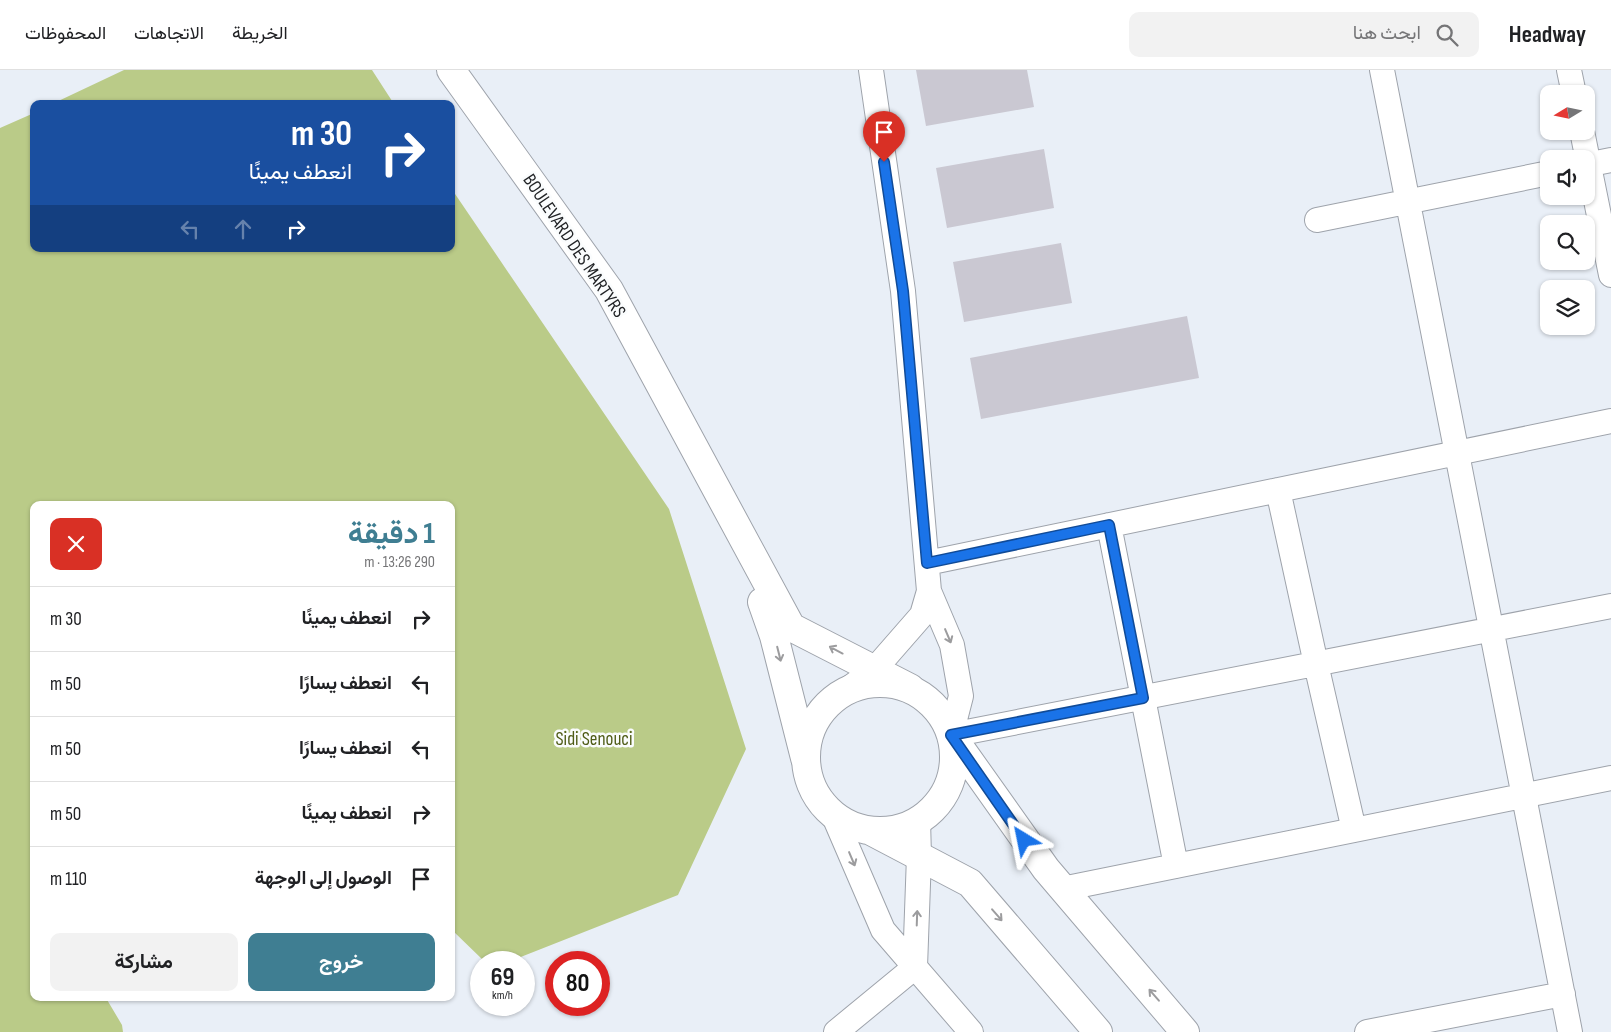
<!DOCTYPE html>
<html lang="ar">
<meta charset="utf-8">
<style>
:root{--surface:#fff;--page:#f2f2f2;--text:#202124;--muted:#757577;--line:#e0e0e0;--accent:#3f7e92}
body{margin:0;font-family:"Sofia Sans Condensed",Vazirmatn,sans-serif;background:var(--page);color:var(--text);direction:rtl;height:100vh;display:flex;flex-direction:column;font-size:19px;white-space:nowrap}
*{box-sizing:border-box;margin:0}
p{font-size:16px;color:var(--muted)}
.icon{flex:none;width:28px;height:28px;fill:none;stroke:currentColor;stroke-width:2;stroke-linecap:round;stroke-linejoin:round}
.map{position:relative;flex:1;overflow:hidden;direction:ltr}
.side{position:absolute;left:30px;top:431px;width:425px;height:500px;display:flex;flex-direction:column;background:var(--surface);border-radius:10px;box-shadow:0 1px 4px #0004;direction:rtl}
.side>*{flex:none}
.guide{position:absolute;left:30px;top:30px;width:425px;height:152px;border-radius:10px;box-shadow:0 1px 4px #0004;direction:rtl;background:#1a4fa0;color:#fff;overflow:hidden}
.needle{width:32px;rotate:260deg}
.tools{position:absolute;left:1540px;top:15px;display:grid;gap:10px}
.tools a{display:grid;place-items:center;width:55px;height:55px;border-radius:10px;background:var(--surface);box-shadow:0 1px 4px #0004;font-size:25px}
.speed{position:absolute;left:470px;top:881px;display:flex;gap:10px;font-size:25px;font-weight:700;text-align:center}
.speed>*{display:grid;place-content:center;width:65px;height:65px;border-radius:50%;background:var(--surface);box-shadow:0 1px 4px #0004;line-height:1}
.speed small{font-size:12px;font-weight:400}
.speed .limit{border:8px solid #d22;background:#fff;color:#111}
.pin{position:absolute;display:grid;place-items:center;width:42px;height:42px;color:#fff;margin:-51px -21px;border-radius:50% 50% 50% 0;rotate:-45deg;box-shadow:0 0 5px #0007}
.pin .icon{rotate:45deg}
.me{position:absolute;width:55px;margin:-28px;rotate:325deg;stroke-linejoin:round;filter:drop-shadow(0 0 4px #0008)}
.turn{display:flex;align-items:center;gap:18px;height:105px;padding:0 20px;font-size:22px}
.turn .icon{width:65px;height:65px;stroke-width:2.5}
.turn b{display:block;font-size:35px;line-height:42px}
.lanes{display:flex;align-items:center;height:48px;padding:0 20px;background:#0003;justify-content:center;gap:25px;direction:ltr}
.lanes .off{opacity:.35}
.round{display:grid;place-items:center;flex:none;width:52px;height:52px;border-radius:10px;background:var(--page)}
.summary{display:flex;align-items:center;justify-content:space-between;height:85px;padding:0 20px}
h1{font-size:30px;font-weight:700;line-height:38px;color:var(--accent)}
.primary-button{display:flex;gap:10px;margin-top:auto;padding:10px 20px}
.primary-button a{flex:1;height:58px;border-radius:10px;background:var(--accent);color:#fff;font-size:20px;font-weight:700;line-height:58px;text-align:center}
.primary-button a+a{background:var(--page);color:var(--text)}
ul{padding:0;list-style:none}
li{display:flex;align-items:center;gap:15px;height:65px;padding:0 20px;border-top:1px solid var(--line)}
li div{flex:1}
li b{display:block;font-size:19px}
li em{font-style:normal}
header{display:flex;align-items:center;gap:30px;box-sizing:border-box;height:70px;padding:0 25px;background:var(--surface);border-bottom:1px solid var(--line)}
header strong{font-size:24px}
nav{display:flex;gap:28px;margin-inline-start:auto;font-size:18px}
.search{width:350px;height:45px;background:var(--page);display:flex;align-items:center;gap:12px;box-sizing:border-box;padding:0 18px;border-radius:10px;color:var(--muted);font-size:19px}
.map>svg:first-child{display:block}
</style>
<header>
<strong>Headway</strong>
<div class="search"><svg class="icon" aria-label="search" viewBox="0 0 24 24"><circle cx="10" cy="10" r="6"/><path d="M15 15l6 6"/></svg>ابحث هنا</div>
<nav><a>الخريطة</a><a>الاتجاهات</a><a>المحفوظات</a></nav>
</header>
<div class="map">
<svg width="1611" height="962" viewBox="0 0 1611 962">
<rect width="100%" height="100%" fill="#e9eff7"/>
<path fill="#bacb88" d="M124,0H372L394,34H52Z
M34,43V179H451V118L669,439L746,679L678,825L508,892H485L451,859V435H34V928H106L122,955L123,962H0V58Z"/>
<path fill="#cac8d2" d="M916,0H1027L1034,37L926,56Z
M1044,79L1054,138L947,158L936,98Z
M1061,173L1072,233L964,252L953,192Z
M1187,246L1199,308L981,349L970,288Z"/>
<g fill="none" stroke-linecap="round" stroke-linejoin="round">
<defs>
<path id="minor" d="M871,0L903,221L929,521L952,575L961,626L951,665L1611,536
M1382,0L1570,962
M1569,0L1574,24
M1582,61L1611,205
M1586,95L1611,90
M1317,150L1549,103
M1278,420L1316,594L1354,760
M1109,455L1176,796
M927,493L1611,351
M848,619L874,600L922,545L929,521
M833,744L883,860L971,962
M1062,819L1611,708
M836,962L915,897L919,786L918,750
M1367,962L1563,924"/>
<path id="primary" d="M451,0L609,220L791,557L910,618
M762,532L774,566L805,688"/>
<path id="trunk" d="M806 687a74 74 0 1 1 148 0a74 74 0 1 1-148 0Z
M951,665L1046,799L1185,962
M871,761L970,813L1098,962"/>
</defs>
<use href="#minor" stroke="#9ea3ab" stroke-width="26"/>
<use href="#primary" stroke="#9ea3ab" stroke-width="30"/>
<use href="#trunk" stroke="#9ea3ab" stroke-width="30"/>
<use href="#minor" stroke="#fff" stroke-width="24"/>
<use href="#primary" stroke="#fff" stroke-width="28"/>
<use href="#trunk" stroke="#fff" stroke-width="28"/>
</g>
<defs><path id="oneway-shaft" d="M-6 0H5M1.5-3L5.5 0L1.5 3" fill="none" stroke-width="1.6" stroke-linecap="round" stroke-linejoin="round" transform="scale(1.25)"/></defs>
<g stroke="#9c9c9e">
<use href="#oneway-shaft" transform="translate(948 566) rotate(67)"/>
<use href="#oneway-shaft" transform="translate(836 580) rotate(-152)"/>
<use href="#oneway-shaft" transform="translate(779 584) rotate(76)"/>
<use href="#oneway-shaft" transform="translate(852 789) rotate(67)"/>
<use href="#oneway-shaft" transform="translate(997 845) rotate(49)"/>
<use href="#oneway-shaft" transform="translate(917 848) rotate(-88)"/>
<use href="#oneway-shaft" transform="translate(1154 925) rotate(-131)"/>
</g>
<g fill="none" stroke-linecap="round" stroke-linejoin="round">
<defs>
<path id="route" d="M884,92L903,221L927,493L1109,455L1143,628L951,665L1024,770"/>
</defs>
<use href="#route" stroke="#114b97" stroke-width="12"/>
<use href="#route" stroke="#1a73e8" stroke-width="9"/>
</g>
<g text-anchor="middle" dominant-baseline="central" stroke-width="5" stroke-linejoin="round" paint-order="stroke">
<g font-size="19" fill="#222427" stroke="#fafcfd">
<text transform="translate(574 176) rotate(56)">BOULEVARD DES MARTYRS</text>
</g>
<g font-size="19" fill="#4f5c17" stroke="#fafcfd">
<text x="594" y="669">Sidi Senouci</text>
</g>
</g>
</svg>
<div class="tools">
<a><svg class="needle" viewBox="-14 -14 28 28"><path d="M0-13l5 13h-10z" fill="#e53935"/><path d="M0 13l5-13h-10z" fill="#757577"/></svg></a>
<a><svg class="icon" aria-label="sound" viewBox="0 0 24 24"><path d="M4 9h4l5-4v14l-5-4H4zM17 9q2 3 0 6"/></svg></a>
<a><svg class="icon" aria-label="search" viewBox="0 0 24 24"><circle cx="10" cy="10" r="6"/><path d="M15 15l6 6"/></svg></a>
<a><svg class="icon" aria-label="layers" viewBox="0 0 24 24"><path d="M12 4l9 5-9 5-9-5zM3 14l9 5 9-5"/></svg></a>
</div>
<div class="speed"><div>69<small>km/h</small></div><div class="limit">80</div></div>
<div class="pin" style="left:884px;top:92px;background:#d93025"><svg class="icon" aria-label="arrive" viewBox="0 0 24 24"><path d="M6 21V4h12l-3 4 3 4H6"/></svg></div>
<svg class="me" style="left:1024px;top:770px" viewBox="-20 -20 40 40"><path d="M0-17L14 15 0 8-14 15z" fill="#1a73e8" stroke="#fff" stroke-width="4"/></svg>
<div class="guide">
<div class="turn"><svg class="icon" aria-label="right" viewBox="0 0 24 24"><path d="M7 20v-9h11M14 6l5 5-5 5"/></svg><div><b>30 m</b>انعطف يمينًا</div></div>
<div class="lanes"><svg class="icon off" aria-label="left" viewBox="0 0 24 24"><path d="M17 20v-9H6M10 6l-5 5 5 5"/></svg><svg class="icon off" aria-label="ahead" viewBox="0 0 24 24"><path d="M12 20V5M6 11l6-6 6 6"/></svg><svg class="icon" aria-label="right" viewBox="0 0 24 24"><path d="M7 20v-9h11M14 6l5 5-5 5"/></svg></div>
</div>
<section class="side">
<div class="summary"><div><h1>1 دقيقة</h1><p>290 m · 13:26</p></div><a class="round" style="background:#d93025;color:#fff"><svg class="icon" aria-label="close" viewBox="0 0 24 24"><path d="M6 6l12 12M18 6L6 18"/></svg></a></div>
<ul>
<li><svg class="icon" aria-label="right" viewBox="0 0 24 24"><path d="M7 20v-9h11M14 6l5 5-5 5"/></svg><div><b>انعطف يمينًا</b></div><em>30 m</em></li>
<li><svg class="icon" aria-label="left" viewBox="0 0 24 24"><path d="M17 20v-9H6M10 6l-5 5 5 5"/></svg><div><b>انعطف يسارًا</b></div><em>50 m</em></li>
<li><svg class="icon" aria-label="left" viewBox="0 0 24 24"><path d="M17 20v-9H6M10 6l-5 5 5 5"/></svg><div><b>انعطف يسارًا</b></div><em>50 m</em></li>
<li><svg class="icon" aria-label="right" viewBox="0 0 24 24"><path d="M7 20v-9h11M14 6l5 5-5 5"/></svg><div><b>انعطف يمينًا</b></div><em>50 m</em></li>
<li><svg class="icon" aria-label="arrive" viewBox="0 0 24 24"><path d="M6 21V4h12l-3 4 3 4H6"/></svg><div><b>الوصول إلى الوجهة</b></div><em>110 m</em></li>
</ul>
<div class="primary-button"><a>خروج</a><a>مشاركة</a></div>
</section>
</div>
